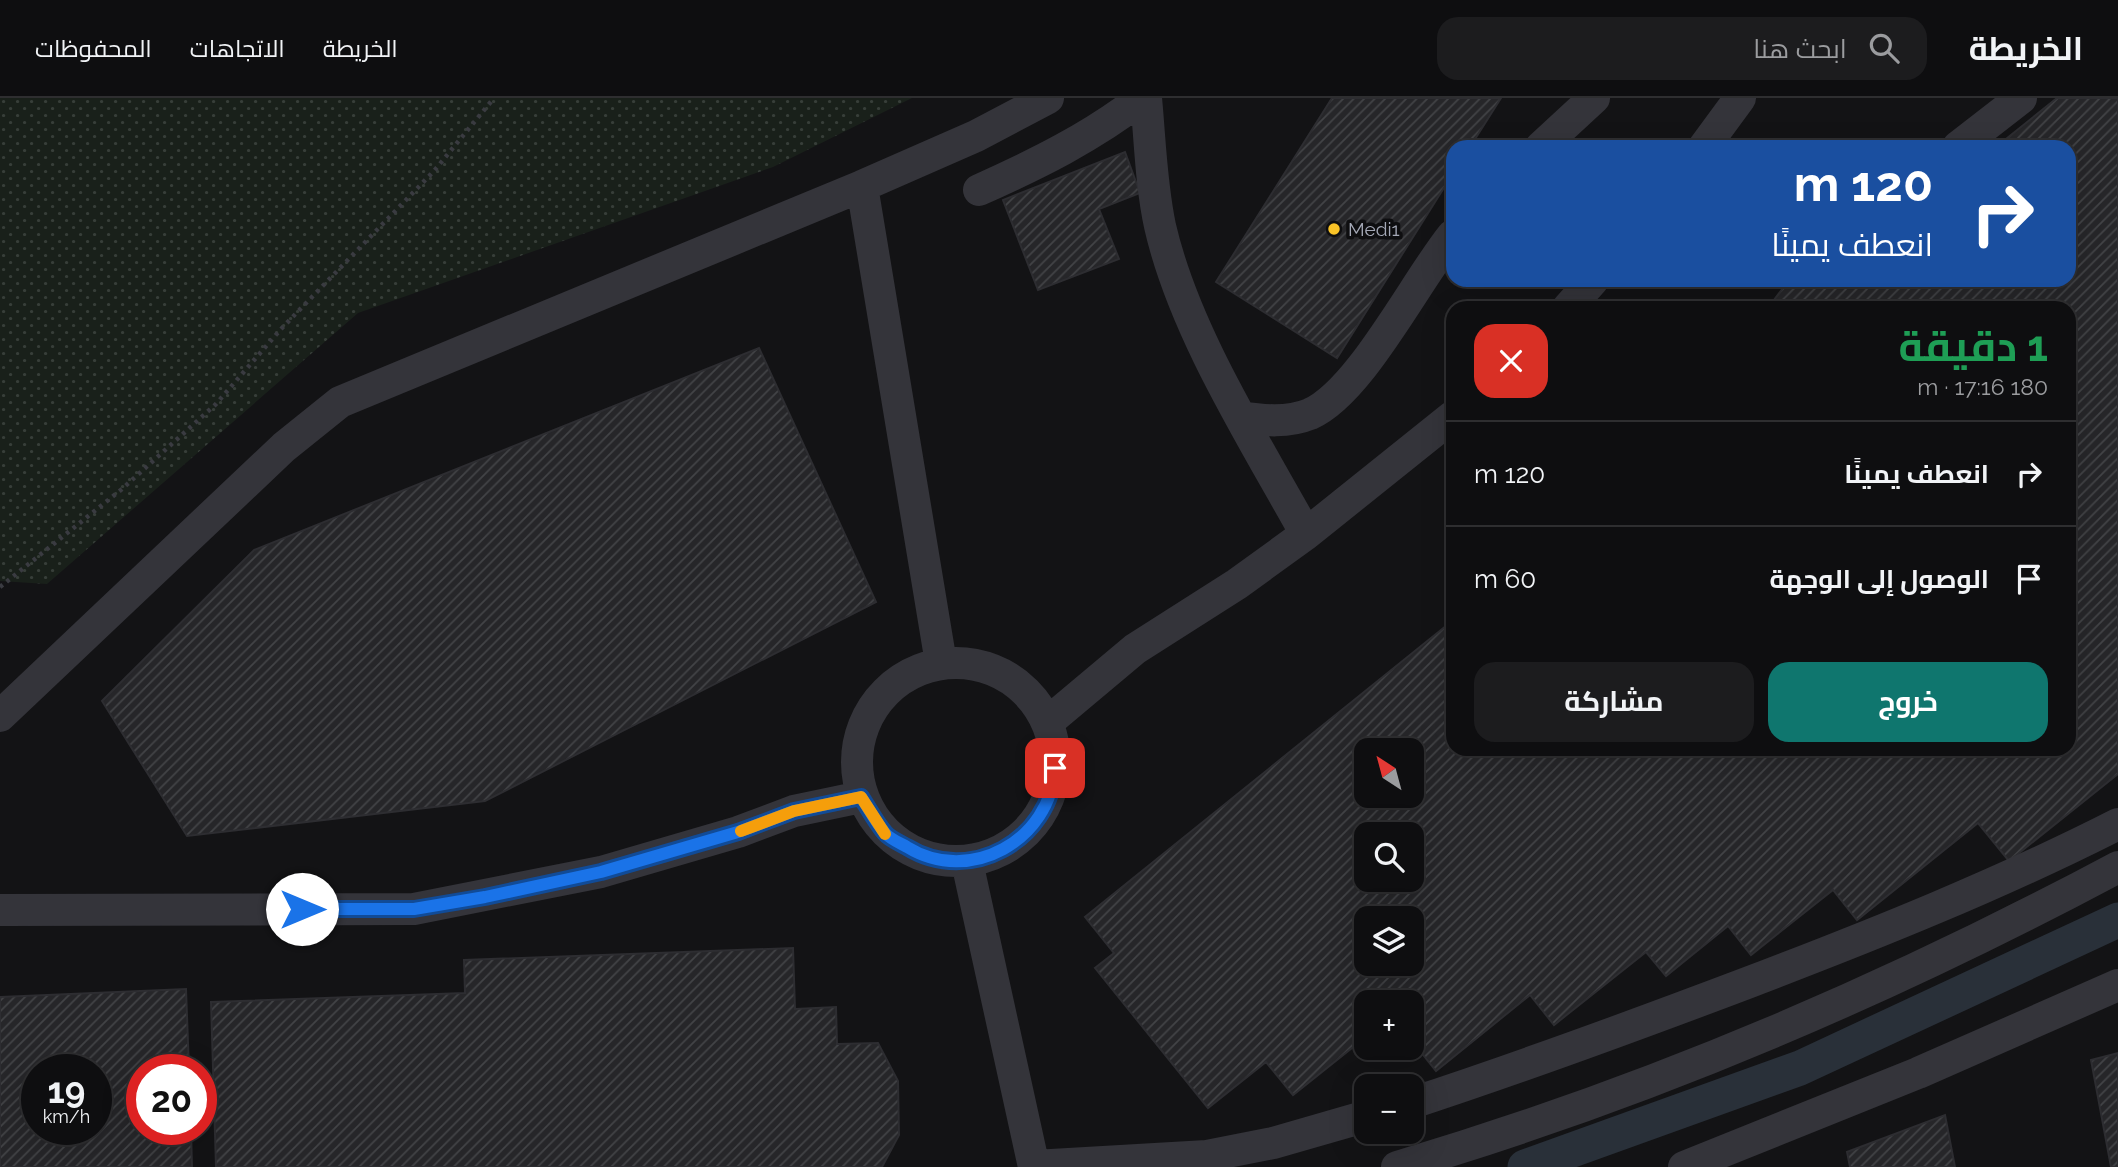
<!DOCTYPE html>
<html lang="ar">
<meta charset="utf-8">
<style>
:root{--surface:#0e0e10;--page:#1c1c1e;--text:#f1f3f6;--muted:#9b9c9f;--line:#2e2e30;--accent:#0f766e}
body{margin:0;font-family:Raleway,Cairo,sans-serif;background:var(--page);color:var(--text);direction:rtl;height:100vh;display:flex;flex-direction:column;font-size:26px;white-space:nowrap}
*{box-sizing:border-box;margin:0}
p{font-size:23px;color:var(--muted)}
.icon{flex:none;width:38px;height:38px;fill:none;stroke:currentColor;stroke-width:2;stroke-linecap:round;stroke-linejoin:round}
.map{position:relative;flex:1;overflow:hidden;direction:ltr}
.side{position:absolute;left:1446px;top:203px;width:630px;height:455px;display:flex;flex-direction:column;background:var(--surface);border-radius:21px;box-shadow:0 7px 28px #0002,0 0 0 2px var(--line);direction:rtl}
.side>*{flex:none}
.hud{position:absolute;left:1446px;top:42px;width:630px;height:147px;border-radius:21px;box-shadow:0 7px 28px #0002,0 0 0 2px var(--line);direction:rtl;background:#1a4fa0;color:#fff;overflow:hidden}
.needle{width:46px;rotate:324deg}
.fabs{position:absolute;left:1354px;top:640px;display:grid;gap:14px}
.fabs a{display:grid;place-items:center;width:70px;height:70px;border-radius:14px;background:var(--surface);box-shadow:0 7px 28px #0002,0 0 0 2px var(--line);font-size:35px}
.speed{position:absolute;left:21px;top:956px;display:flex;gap:14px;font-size:35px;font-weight:700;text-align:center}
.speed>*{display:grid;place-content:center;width:91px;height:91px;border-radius:50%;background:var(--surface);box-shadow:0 7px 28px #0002,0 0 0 2px var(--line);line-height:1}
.speed small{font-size:18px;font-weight:400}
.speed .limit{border:10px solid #d22;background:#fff;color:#111}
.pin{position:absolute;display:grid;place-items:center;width:60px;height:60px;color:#fff;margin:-30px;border-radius:14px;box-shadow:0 4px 10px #0006}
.me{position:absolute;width:77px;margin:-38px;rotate:90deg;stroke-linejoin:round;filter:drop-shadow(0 0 5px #0008)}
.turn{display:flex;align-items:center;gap:24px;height:147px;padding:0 28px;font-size:32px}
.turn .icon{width:91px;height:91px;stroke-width:2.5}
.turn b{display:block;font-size:49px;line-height:60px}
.round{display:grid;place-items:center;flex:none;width:74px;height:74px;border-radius:21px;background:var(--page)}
.headline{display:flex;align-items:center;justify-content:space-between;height:119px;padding:0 28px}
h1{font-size:42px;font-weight:700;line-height:52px;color:#1e9e55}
.button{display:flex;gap:14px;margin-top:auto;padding:14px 28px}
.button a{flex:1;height:80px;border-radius:21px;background:var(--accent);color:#fff;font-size:28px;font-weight:700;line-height:80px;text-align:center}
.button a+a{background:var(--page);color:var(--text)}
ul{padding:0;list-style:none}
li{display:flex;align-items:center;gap:21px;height:105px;padding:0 28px;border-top:2px solid var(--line)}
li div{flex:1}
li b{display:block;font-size:26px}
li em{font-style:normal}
header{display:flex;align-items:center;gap:42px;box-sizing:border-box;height:98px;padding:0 35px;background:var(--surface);border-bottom:2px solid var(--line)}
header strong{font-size:33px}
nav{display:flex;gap:38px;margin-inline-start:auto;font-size:24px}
.search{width:490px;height:63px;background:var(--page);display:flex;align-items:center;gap:18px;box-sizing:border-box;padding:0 24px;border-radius:21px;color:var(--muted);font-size:26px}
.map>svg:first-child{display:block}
</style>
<header>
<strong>الخريطة</strong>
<div class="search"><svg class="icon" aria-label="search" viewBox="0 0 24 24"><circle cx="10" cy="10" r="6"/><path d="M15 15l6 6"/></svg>ابحث هنا</div>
<nav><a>الخريطة</a><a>الاتجاهات</a><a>المحفوظات</a></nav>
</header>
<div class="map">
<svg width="2118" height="1069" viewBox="0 0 2118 1069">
<defs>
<pattern id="grass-dots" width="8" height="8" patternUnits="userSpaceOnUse" patternTransform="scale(1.75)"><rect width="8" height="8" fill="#19201a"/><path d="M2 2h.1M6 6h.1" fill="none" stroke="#373e39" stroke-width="1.8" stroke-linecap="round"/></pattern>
<pattern id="building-hatch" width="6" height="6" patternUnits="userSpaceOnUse" patternTransform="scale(1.75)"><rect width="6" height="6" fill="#262629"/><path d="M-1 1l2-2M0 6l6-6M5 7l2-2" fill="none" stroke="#424346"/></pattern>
</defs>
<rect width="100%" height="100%" fill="#131315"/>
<path fill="url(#grass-dots)" d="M0,0H912L773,69L358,215L47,486L0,483Z"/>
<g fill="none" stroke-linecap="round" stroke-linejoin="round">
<path stroke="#293039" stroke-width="35" d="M1525,1069L1800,970L2118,822"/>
</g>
<path fill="url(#building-hatch)" stroke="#2d2d31" stroke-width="2" fill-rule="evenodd" d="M1332,0H1501L1470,49H1452V77L1337,260L1216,184Z
M2057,0H2118V676L2009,763L1978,725L1857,822L1833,792L1751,857L1728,828L1666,878L1646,854L1554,927L1530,897L1436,973L1412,943V905H1367V938L1293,997L1266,964L1208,1010L1095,870L1114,855L1085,819L1452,523V651H2068V210H1768L1789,182H2068V49H1996ZM1367,653H1412V698H1367ZM1367,737H1412V782H1367ZM1367,821H1412V866H1367Z
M1125,54L1140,95L1099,111L1119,161L1038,192L1003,102Z
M759,250L876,504L485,703L187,738L102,603L254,452Z
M793,850L795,911L836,909L837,946L878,945L898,983L899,1037L882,1069H216L211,904L465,895L464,862Z
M186,891L189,971H142V1031H191L192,1069H0V899ZM37,971H96V1031H37Z
M2118,955V1069H2111L2091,962Z
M1945,1017L1955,1069H1850L1847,1054Z"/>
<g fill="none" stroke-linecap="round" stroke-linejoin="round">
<path stroke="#3a3b41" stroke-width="4.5" stroke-dasharray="3.5 5" stroke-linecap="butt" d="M0,489L122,391L216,306L281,231L434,73L494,0"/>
<path stroke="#34343a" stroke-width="32" d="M1146,0C1150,42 1151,86 1160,128C1184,233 1254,342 1306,436
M1541,49L1594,0
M1704,49L1740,0
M1958,49L2021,0
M979,92C1037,66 1092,39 1142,0
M1568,210L1593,182
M1241,319C1264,323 1288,325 1310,316C1360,294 1415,184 1452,138
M857 664a99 99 0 1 1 198 0a99 99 0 1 1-198 0Z
M941,565L862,88L976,38L1048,0
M0,618L284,349L340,304L862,88
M1048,624L1135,551L1237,486L1306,436L1452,319
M967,764L1034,1069
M0,812L414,811L601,774L738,734L794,713L861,699
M1412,1005C1525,968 1636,927 1747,885C1873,837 1998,787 2118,726
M1034,1068L1207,1058L1273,1045L1367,1018
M1397,1069C1647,995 1888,892 2118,769
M1684,1069L1918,975L2118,887"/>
</g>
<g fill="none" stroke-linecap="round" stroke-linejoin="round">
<defs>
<path id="route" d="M302,811H414L485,799L601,774L738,734L794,713L861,699C869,711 876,725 885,735C890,741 900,745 907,749C970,788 1051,742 1055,670"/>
</defs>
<use href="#route" stroke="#114b97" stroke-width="18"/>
<use href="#route" stroke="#1a73e8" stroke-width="12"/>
<path stroke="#f59e0b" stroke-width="12" d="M741,733L794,713L861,699L885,736"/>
</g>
<circle fill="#f9c327" stroke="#0e0e10" stroke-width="2.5" cx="1334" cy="131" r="7"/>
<g text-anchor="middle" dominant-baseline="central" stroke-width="7" stroke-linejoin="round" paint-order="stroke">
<g font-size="19" fill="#a4a8b6" stroke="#0e0e10" text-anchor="start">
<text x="1348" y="131">Medi1</text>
</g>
</g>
</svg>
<div class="fabs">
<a><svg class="needle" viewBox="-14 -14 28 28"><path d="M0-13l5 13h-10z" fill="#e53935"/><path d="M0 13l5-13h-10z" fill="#9b9c9f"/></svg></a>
<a><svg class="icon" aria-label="search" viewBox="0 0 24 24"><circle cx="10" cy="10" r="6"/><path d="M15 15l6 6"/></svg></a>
<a><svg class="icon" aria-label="layers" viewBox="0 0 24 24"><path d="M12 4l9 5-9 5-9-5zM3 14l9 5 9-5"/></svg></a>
<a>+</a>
<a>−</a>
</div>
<div class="speed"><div>19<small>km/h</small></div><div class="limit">20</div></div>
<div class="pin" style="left:1055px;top:670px;background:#d93025"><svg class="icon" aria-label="arrive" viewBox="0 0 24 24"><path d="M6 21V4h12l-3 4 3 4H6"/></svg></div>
<svg class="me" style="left:302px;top:811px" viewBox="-20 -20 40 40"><circle r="19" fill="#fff"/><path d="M0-13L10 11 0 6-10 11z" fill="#1a73e8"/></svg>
<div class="hud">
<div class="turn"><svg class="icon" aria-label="right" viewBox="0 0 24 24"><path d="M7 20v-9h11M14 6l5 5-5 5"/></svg><div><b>120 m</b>انعطف يمينًا</div></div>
</div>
<section class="side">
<div class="headline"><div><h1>1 دقيقة</h1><p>180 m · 17:16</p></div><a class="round" style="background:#d93025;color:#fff"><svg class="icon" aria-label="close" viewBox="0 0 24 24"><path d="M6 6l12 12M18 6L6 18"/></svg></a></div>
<ul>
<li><svg class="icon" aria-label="right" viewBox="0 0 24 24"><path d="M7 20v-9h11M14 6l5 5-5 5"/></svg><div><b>انعطف يمينًا</b></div><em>120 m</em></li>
<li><svg class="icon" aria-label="arrive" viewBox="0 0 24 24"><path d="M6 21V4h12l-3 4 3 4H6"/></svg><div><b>الوصول إلى الوجهة</b></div><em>60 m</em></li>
</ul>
<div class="button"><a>خروج</a><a>مشاركة</a></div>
</section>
</div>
